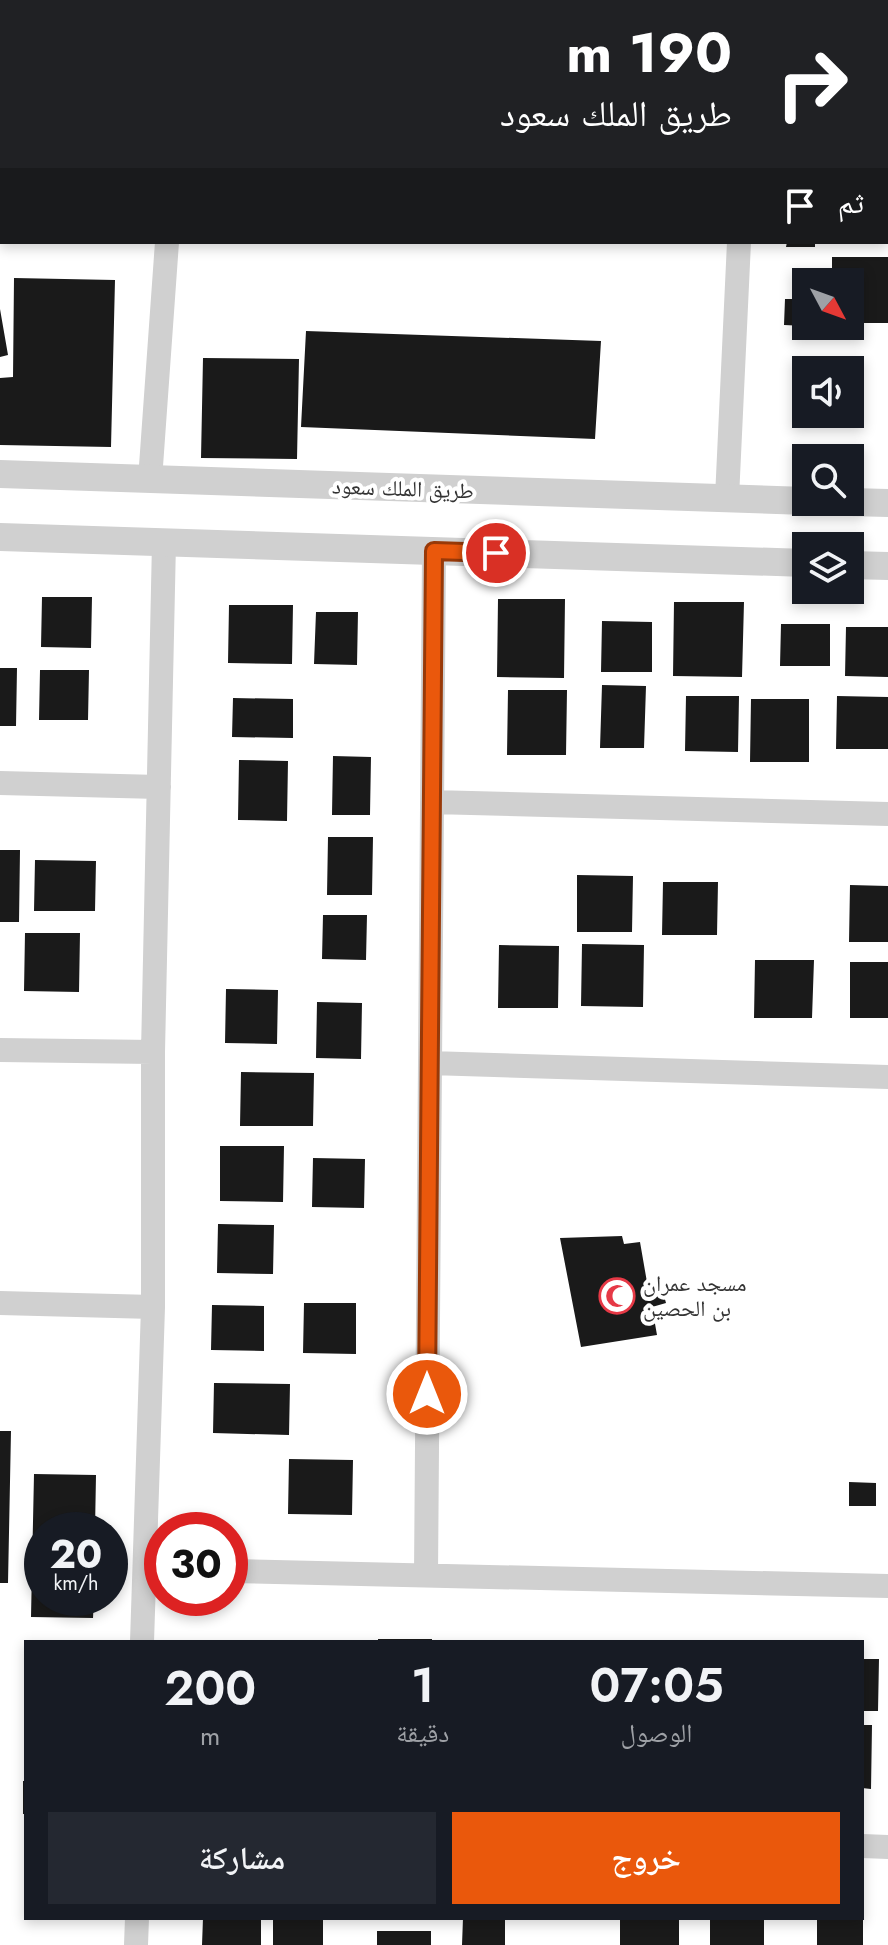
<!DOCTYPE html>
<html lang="ar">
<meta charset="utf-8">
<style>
:root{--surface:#171b24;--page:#242831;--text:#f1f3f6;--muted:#9ea1a6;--accent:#ea580c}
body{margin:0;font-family:Jost,"Noto Naskh Arabic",sans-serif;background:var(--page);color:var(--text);direction:rtl;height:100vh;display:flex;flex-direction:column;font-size:30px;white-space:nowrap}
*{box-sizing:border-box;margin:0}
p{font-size:26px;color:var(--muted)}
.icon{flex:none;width:44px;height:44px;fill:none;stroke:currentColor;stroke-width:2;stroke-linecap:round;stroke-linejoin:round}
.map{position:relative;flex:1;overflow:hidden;direction:ltr}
.panel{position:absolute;left:24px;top:1640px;width:840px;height:280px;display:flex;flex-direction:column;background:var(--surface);border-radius:0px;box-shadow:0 4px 12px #0003;direction:rtl}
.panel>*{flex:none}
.hud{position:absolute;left:0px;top:0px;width:888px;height:244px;box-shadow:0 4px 12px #0003;direction:rtl;background:#202124;color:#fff;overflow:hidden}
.needle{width:52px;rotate:131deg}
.tools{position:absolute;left:792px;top:268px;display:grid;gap:16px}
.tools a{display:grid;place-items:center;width:72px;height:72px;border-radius:0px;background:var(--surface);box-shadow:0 4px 12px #0003;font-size:40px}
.speed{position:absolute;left:24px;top:1512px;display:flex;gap:16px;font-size:40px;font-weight:700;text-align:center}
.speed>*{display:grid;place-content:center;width:104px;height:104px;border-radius:50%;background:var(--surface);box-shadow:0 4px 12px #0003;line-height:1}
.speed small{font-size:20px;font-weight:400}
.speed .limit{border:12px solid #d22;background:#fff;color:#111}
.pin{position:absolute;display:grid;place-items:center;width:68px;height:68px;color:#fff;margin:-34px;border:4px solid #fff;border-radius:50%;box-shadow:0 2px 8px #0007}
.me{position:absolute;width:88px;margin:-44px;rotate:0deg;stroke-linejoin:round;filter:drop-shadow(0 0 6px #0008)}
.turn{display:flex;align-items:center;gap:28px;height:168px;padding:0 24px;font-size:36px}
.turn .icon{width:104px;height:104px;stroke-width:2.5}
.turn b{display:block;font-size:56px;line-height:68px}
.then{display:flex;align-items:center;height:76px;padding:0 24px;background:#0003;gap:16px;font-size:30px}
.eta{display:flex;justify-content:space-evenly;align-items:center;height:136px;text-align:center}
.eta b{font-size:48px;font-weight:600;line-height:56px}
.cta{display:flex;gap:16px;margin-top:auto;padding:16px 24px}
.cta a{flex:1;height:92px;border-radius:0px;background:var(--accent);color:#fff;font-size:32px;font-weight:600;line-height:92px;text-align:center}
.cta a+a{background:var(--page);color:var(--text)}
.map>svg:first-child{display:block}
</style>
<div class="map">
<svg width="888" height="1945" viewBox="0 0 888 1945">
<rect width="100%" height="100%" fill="#fff"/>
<path fill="#1a1a1a" d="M787,242H815V247H786Z
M832,257H888V323H850V282H832Z
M14,278L115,280L111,447L0,445V378L13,377Z
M785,299H806V326L784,325Z
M0,309L8,355L0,357Z
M306,331L601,341L595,439L301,427Z
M203,358L299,359L297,459L201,458Z
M42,597H92L91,648L41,647Z
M498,599H565L564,678L497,677Z
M674,602H744L742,677L673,676Z
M229,605H293L292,664L228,663Z
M316,612H358L357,665L314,664Z
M602,621L652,622V672H601Z
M781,624H830V666H780Z
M846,627H888V677L845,676Z
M0,668H17L16,726H0Z
M40,670H89L88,720H39Z
M602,685L646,686L644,748H600Z
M508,690H567L566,755H507Z
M686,696H739L738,752L685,751Z
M837,696L888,697V749H836Z
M233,698L293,699V738L232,737Z
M751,699H809V762H750Z
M333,756L371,757L370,815H332Z
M239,760L288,761L287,821L238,820Z
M328,837H373L372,895H327Z
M0,850H20L19,922H0Z
M35,860L96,861L95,911H34Z
M577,875L633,876L632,932H577Z
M663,882H718L717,935H662Z
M850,885L888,886V942H849Z
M323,915H367L366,960L322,959Z
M25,933H80L79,992L24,991Z
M582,944L644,945L643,1007L581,1006Z
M499,945L559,946L558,1008H498Z
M755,960H814L812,1018H754Z
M850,962H888V1018H850Z
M226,989L278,990L277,1044L225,1043Z
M317,1002L362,1003L361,1059L316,1058Z
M241,1072L314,1073L313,1126H240Z
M220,1146H284L283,1202L220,1201Z
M313,1158L365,1159L364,1208L312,1207Z
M218,1224L274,1225L273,1274L217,1273Z
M622,1236L624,1244L640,1242L648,1288L661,1285L666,1303L652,1307L657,1335L581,1347L560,1238Z
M304,1303H356V1354L303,1353Z
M212,1305L264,1306V1351L211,1350Z
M214,1383L290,1384L289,1435L213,1433Z
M0,1431H11L8,1583H0Z
M289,1459L353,1460L352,1515L288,1514Z
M34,1474L96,1475L95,1530H42V1598H94L93,1618L31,1617Z
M849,1482L876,1483V1506H849Z
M378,1639H432V1642H378Z
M862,1659H879L878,1711H862Z
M862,1725H872L871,1789L862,1788Z
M23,1781H26V1814H23Z
M203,1918H261V1945H202Z
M273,1918H323V1945H273Z
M463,1918H505V1945H462Z
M620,1918H679V1945H620Z
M710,1918H764V1945H710Z
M817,1918H863V1945H817Z
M377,1931H431V1945H377Z"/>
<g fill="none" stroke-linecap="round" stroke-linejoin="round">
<path stroke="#d0d0d0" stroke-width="24" d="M183,2V0
M750,2V0
M150,480L167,242
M727,498L739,242
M0,783L159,787
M432,802L888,814
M0,1050L153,1052
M430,1063L888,1077
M0,1303L153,1307
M230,1571L888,1586
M426,1575L434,551
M142,1642L153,1307V1052L164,542
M862,1846L888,1847
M136,1945L137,1918"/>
<path stroke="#d0d0d0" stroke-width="28" d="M0,474L806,501
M850,502L888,503
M0,537L806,563
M850,565L888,566"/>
</g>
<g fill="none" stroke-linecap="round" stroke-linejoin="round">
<defs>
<path id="route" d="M427,1394L434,551L496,553"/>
</defs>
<use href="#route" stroke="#983908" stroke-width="20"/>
<use href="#route" stroke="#ea580c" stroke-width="14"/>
</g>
<defs>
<symbol id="mosque-ring" viewBox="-11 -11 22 22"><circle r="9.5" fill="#fff" stroke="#e63946" stroke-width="1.5"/><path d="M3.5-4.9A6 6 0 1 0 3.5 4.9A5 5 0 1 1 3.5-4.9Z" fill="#e63946"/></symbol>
</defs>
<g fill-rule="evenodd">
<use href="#mosque-ring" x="597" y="1276" width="40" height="40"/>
</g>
<g text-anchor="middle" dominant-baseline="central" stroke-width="8" stroke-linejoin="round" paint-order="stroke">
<g font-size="22" fill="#333" stroke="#fff">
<text transform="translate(403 488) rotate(2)">طريق الملك سعود</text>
</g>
<g font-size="22" fill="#333" stroke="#fff" text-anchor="start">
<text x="643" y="1283">مسجد عمران<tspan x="643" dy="25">بن الحصين</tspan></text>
</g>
</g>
</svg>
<div class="tools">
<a><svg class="needle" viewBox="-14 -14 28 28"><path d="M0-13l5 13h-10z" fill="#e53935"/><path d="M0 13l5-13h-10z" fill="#9ea1a6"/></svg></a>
<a><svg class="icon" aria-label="sound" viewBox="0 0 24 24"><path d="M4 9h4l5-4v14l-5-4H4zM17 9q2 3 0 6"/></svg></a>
<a><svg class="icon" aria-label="search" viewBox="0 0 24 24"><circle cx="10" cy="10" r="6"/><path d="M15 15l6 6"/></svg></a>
<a><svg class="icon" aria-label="layers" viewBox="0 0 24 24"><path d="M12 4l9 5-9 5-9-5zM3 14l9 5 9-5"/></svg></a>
</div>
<div class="speed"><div>20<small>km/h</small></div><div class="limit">30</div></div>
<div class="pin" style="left:496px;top:553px;background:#d93025"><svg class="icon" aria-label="arrive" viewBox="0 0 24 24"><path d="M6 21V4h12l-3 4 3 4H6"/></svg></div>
<svg class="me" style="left:427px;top:1394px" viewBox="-20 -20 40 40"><circle r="17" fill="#ea580c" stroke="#fff" stroke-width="3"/><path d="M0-11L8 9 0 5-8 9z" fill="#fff"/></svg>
<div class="hud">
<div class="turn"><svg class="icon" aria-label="right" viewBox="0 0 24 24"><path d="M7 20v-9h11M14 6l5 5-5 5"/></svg><div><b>190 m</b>طريق الملك سعود</div></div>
<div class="then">ثم<svg class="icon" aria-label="arrive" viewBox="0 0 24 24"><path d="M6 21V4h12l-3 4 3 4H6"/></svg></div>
</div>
<section class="panel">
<div class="eta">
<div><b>07:05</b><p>الوصول</p></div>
<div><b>1</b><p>دقيقة</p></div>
<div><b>200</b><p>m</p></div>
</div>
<div class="cta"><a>خروج</a><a>مشاركة</a></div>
</section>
</div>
